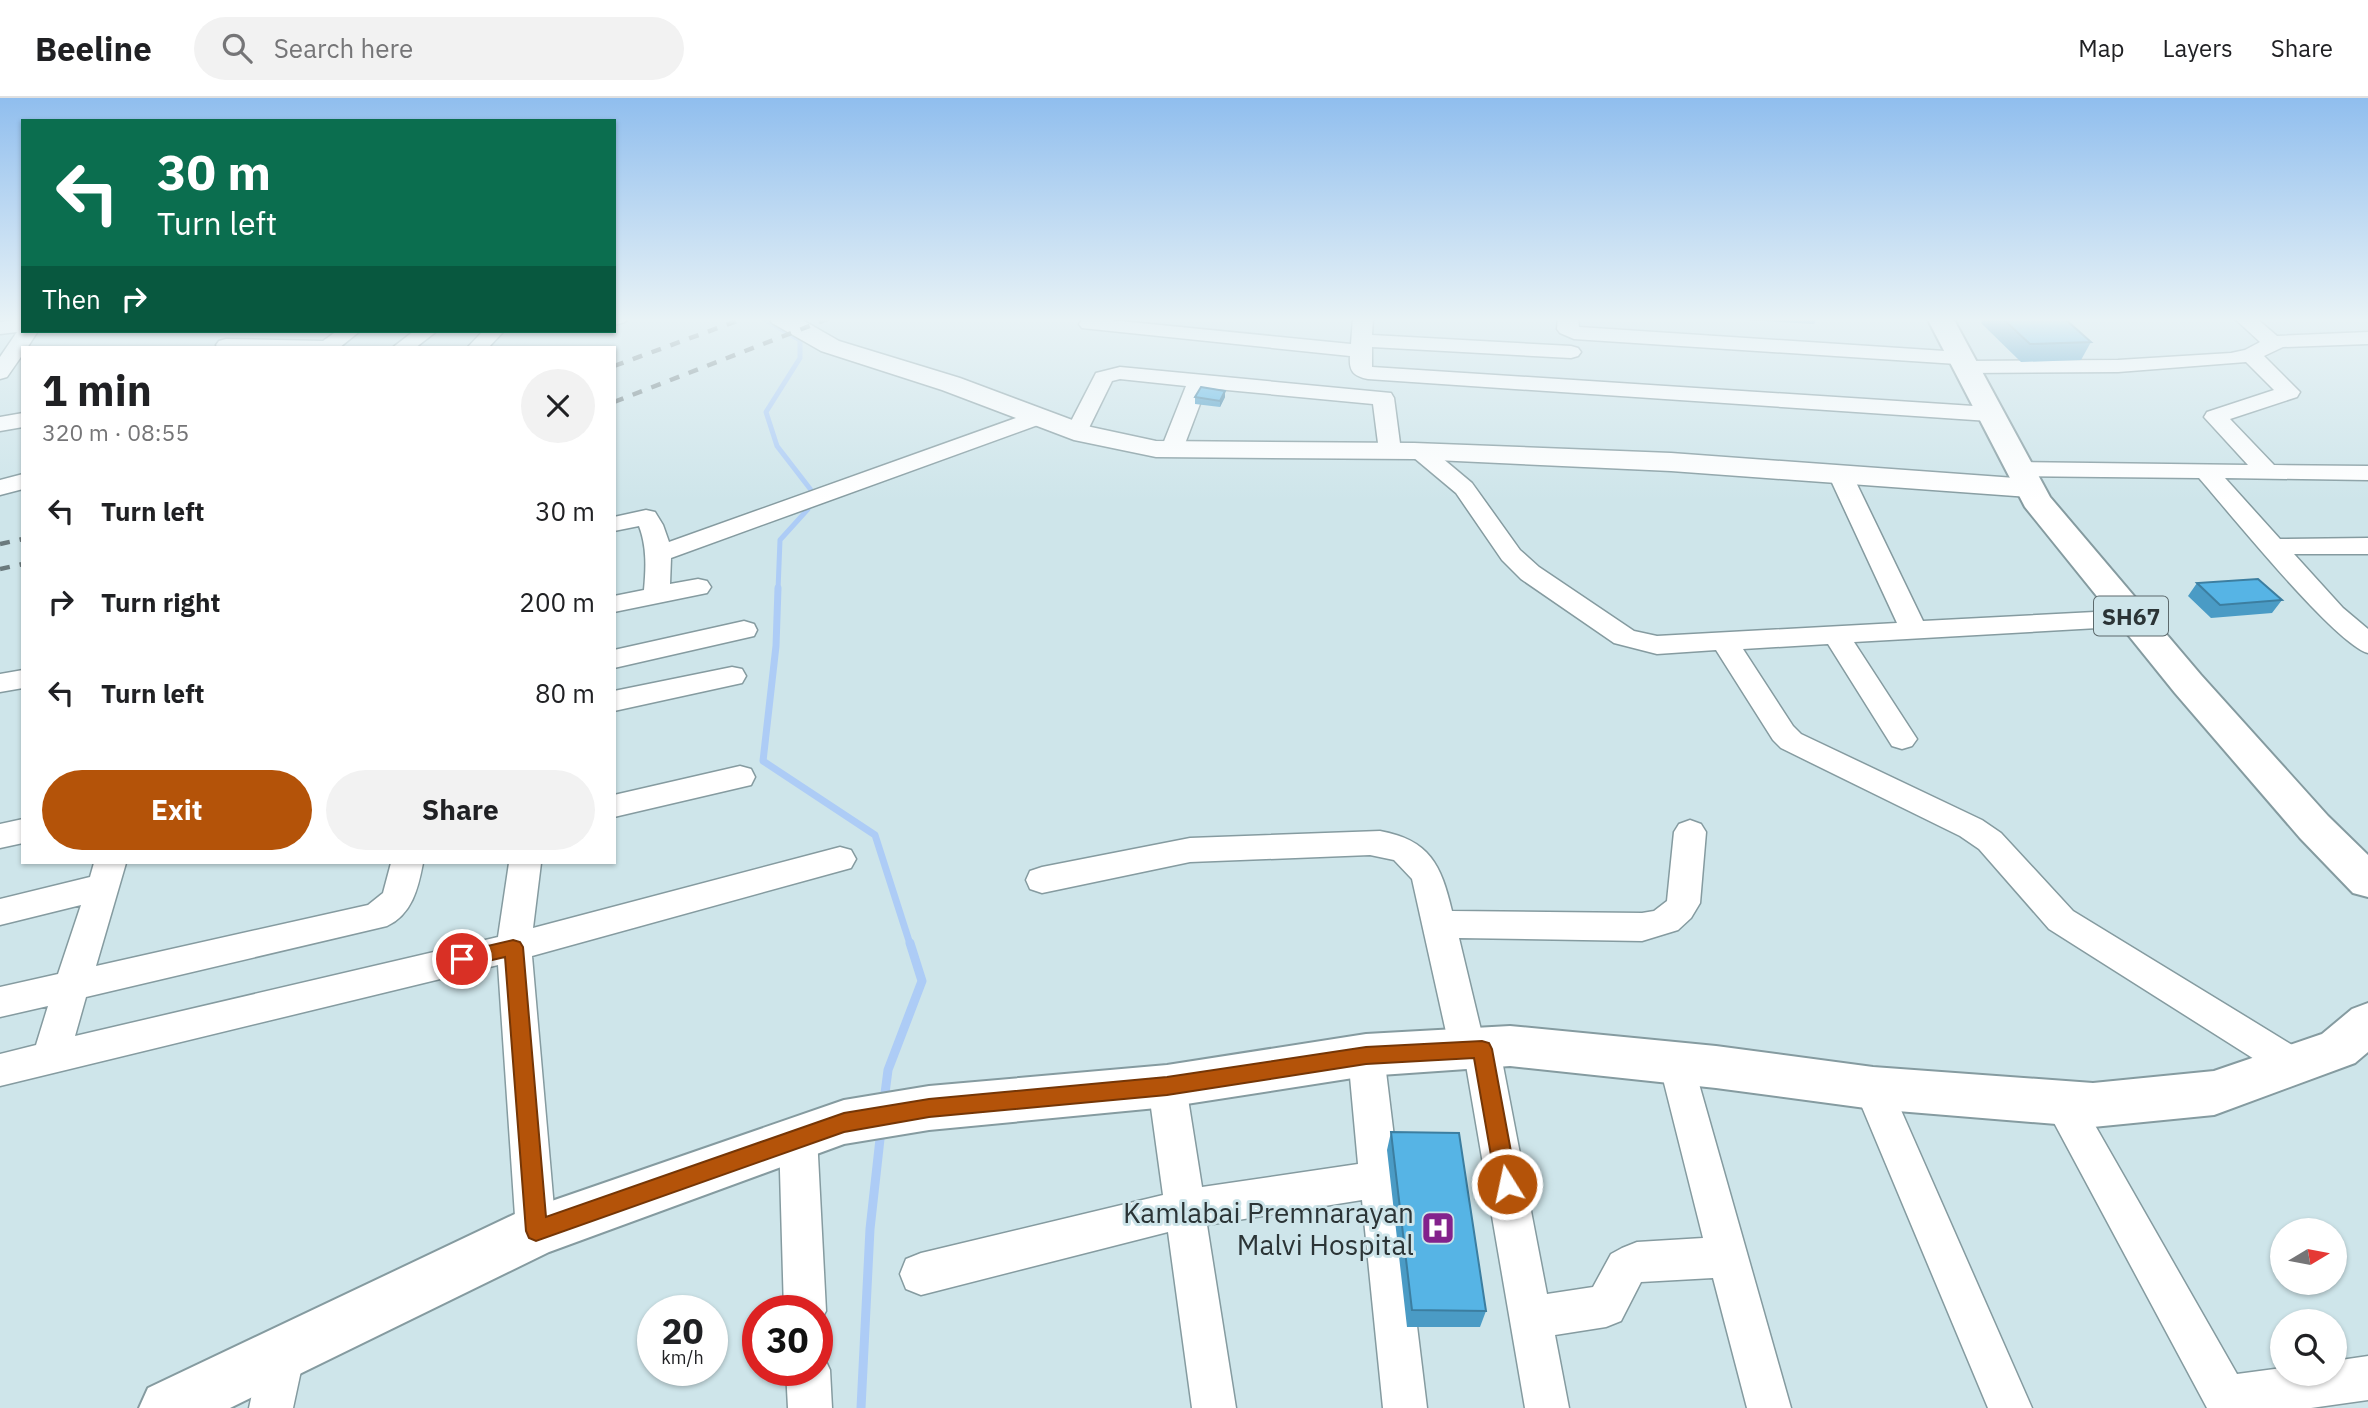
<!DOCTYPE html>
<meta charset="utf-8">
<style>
:root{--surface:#fff;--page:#f2f2f2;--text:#202124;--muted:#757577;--line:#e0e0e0;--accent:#b45309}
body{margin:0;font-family:"IBM Plex Sans",sans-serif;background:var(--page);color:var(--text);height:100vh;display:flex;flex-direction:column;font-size:26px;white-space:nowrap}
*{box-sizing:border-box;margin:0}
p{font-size:23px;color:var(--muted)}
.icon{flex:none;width:38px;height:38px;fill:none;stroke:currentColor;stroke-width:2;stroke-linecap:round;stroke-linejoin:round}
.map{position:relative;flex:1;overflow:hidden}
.drawer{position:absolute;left:21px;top:248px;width:595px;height:518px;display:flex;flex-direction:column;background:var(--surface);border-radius:0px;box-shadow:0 2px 5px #0004}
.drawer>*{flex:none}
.hud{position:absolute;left:21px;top:21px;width:595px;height:214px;border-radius:0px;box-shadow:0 2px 5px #0004;background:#0b6e4f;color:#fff;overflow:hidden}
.needle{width:46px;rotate:80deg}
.fabs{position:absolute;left:2270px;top:1120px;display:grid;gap:14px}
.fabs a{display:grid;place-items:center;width:77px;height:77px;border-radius:50%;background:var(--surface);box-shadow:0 2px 5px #0004;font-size:35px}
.speed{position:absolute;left:637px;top:1197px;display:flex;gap:14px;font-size:35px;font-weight:700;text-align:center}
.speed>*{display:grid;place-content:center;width:91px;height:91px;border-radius:50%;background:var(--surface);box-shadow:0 2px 5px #0004;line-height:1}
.speed small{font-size:18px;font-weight:400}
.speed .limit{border:10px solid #d22;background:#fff;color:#111}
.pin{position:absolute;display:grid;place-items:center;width:60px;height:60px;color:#fff;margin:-30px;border:4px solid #fff;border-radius:50%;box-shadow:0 2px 7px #0007}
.me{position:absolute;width:77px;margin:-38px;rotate:350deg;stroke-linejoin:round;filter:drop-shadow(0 0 5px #0008)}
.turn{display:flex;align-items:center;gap:24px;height:147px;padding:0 21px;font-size:32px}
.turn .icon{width:91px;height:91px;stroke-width:2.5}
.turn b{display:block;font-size:49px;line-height:60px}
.then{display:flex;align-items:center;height:66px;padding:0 21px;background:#0003;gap:14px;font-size:26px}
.round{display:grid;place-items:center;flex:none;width:74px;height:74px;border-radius:37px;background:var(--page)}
.overview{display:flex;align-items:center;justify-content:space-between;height:119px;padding:0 21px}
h1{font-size:42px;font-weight:800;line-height:52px}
.primary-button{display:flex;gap:14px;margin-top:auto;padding:14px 21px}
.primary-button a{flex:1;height:80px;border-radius:42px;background:var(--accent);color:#fff;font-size:28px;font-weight:800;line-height:80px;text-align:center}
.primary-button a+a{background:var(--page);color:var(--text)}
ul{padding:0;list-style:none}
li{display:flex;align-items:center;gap:21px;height:91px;padding:0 21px}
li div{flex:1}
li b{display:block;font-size:26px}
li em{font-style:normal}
header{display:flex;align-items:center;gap:42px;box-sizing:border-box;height:98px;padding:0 35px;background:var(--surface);border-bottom:2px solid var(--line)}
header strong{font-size:33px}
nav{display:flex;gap:38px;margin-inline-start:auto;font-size:24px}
.search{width:490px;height:63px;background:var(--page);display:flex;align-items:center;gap:18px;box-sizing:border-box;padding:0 24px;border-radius:38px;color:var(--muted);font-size:26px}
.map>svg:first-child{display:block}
</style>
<header>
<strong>Beeline</strong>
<div class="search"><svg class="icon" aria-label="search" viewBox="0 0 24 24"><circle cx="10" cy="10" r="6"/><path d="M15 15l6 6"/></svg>Search here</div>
<nav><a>Map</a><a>Layers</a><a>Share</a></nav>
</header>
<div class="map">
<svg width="2368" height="1310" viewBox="0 0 2368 1310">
<rect width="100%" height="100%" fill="#cee5ea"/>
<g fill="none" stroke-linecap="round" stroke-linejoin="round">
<path stroke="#adccf6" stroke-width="5" d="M762,220L800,242V260L766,314L777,348L811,392L808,411L780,442L778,492"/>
<path stroke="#adccf6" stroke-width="7" d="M778,490L776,548L763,663L875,737L910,846"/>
<path stroke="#adccf6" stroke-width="9" d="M884,1003L888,972L922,883L910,845
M861,1310L870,1131L881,1032"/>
<defs>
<path id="minor" d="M614,220H628L625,224L614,227Z
M1090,220L1351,246L1353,220H1373L1372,237L1571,248L1578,250L1581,254L1578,258L1571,260L1372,249V269L1989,309L1997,311L2000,316L1997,321L1989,323L1368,281C1353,278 1349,273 1350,258L1082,230L1079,226L1082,222Z
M1558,220H1578L1579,229L1960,254L1967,256L1970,260L1969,263L2118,262L2231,255L2245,252L2260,244L2234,220H2256L2277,238L2368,234V246L2283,249L2264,258L2300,294L2297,299L2230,321L2274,367L2368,368V382L2225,380L2280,441L2368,440V456H2294L2343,510L2368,531V555C2335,546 2228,413 2199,380L2019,378L2011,376L2007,371L2011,366L2019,364L2248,367L2204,319L2207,314L2274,292L2246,264L2118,274L1965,275L1958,273L1955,269L1957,266L1574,241L1560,235L1557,231Z
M23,221V233H38L27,250H23V256L7,279L0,281V259L17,234L0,236V224Z
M337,233H360L339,250H218L216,247L219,243L226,241L323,243Z
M414,233H437L415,250H392Z
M483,233H504L488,250H467Z
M1120,269L1391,295L1394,300L1401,353L1398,358H1382L1379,353L1373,306L1206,290L1183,351L1180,356H1164L1161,351L1186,288L1120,281L1112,283L1085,338H1069L1066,333L1096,275Z
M1038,312L1046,314L1049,319L1046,324L671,460L670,486L698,481L707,483L711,489L707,495L614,514V498L644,492C646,470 647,449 639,428L614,433V419L646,412L655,414L663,427L669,444Z
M23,315V329L0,333V319Z
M1421,347L1429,349L1472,385L1520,452L1539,469L1634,533L1657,538L1897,525L1828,376L1832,371H1848L1852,376L1923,523L2133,512L2142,514L2146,520L2142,526L2133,528L1854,544L1917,641L1912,648L1902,651L1892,648L1828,546L1743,551L1793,628L1801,636L1982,722L2001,735L2073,813L2307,956L2312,967L2307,978L2294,983L2281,978L2049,831L1979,751L1960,738L1781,650L1773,642L1716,552L1657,556L1614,545L1521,481L1502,462L1456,395L1413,359L1410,354L1413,349Z
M23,376V391L0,397V382Z
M744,523L754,526L757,532L754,538L614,570V552Z
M732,569L742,571L746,578L742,585L614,613V593Z
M23,572V590L0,594V576Z
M740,668L751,671L755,679L751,687L614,719V697Z
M23,721V745L0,750V726Z
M1690,722L1701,726L1706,734L1700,805L1691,820L1678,832L1642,843L1459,840L1482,936L1495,941L1500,952L1547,1196L1593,1189L1611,1156L1622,1150L1637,1144L1703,1140L1659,965L1664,954L1677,949L1690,954L1791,1310H1747L1713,1180L1641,1184L1621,1223L1606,1229L1555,1237L1569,1310H1525L1466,967L1455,963L1450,952L1412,781L1394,762L1370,757L1190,764L1042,795L1030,791L1026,782L1030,773L1042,769L1190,740L1380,733C1430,742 1441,767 1452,813L1642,815L1654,813L1667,803L1674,734L1679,726Z
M840,749L851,752L856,761L851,770L532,858L556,1133L550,1147L536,1153L522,1147L516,1133L498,867L0,988V956L36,947L48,908L0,919V889L58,876L81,807L0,827V801L90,779L94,765H126L96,868L368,807L383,795L391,765H423C418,791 412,816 387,828L86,899L75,938L498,839L509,765H541L533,830Z
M1366,941L1379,946L1384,957L1427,1310H1383L1362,1102L1207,1127L1236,1310H1192L1168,1134L921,1197L906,1191L900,1176L906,1161L921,1155L1163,1097L1148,988L1154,976L1167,971L1180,976L1186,988L1202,1089L1358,1066L1348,957L1353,946Z
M1873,973L1886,978L2032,1310H1988L1854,990L1860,978Z
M2063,989L2076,994L2237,1276L2282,1270V1276H2334V1263L2368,1258V1302L2311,1310H2207L2044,1006L2050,994Z
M798,1020L812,1026L817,1038L826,1213L817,1229V1213H784L779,1038L784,1026Z
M283,1232L298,1239L305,1254L293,1310H249L261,1254L268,1239Z
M817,1254L823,1257L830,1272L832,1310H788L786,1272H817Z"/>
<path id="tertiary" d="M769,220H799L839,243L960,280L1091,329L1156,343L1414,345L1671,355L2029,381L2039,384L2044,390L2039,396L2029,399L1671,373L1414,361L1156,359L1074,342L942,292L821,253L772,225Z"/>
<path id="secondary" d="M2368,905V954L2355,965L2214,1017L2093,1029L1873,1011L1716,990L1510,968L1366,978L1167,1009L929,1032L844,1046L549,1154L230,1310H139L148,1290L517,1115L844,1002L929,988L1167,967L1366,936L1510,928L1716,948L1873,969L2093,985L2214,973L2322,936L2352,911Z"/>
<path id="primary" d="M1927,220H1953L2050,399L2201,577L2328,718L2368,757V799L2353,795L2300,740L2175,595L2025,409Z"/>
</defs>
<use href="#minor" stroke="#859ba0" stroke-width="3"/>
<use href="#tertiary" stroke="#859ba0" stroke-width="3"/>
<use href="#secondary" stroke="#859ba0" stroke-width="4"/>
<use href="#primary" stroke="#859ba0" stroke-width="4"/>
<use href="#minor" fill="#fff" fill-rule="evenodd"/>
<use href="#tertiary" fill="#fff" fill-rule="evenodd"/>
<use href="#secondary" fill="#fff" fill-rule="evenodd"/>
<use href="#primary" fill="#fff" fill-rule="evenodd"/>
<path stroke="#6b7a7d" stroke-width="4.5" stroke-dasharray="10 10" stroke-linecap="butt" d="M614,268L745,220
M614,304L830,220
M0,446L23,441
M0,471L23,466"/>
</g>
<path fill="#4a9bc5" d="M1745,220H1817L1814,226L1746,222Z
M1984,220H2064L2091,244L2081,262L2021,264L1981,225Z
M1195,299H1225L1220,309L1195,306Z
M2197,485L2282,502L2272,515L2211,520L2188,498Z
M1391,1034L1486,1213L1480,1229H1407L1387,1052Z"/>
<path fill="#3c7ea0" d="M1225,293V299L1220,309V303Z"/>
<path fill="#56b4e5" stroke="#3c7ea0" stroke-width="2" d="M2002,220H2064L2091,244L2030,246Z
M1201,289L1225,293L1220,303L1195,299Z
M2258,481L2282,502L2220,507L2197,485Z
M1391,1034L1459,1035L1486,1213L1412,1212Z"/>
<linearGradient id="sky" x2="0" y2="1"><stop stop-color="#90beee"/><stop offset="0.55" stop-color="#e9f3f6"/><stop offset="1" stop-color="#e9f3f6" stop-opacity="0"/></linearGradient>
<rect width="2368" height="403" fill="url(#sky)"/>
<path fill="#b45309" stroke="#753606" stroke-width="2" d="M513,842L520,844L523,849L546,1119L844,1015L929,1001L1167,979L1366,949L1482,943L1489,945L1492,951L1517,1086L1514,1093L1507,1096L1499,1093L1496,1086L1474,960L1366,966L1167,997L929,1019L844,1034L536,1143L529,1140L526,1133L505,859L462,869L455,867L453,861L455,856L462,854Z"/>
<defs>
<symbol id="hospital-square" viewBox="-11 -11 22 22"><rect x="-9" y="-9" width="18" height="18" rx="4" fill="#83228c" stroke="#cee5ea"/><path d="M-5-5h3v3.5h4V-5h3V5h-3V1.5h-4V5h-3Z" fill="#fff"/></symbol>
</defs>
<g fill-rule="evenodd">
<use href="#hospital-square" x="1419" y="1111" width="38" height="38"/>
</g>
<g text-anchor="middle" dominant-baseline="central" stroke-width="6" stroke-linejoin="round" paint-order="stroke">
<rect fill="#cee5ea" stroke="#5c696c" stroke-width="2" x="2094" y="498.5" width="74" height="39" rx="5"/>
<g font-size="23" font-weight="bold" fill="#2b3436">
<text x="2131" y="518">SH67</text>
</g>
<g font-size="28" fill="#2b3436" stroke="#cee5ea" text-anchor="end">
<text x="1414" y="1114">Kamlabai Premnarayan<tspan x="1414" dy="32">Malvi Hospital</tspan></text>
</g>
</g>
</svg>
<div class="fabs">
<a><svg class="needle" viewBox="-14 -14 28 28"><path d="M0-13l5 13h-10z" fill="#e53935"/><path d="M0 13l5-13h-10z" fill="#757577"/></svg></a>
<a><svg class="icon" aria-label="search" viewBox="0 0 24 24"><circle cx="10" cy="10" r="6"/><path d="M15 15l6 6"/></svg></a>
</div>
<div class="speed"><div>20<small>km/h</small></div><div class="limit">30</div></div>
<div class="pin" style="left:462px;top:861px;background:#d93025"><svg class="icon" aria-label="arrive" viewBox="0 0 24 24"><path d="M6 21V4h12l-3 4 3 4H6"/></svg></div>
<svg class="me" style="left:1507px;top:1086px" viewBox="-20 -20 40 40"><circle r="17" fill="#b45309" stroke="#fff" stroke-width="3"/><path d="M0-11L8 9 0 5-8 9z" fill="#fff"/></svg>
<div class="hud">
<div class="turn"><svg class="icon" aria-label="left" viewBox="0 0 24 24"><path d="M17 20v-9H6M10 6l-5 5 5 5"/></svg><div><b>30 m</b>Turn left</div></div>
<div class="then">Then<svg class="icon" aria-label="right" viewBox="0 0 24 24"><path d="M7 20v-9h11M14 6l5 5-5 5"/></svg></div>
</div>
<section class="drawer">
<div class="overview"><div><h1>1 min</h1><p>320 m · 08:55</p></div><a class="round"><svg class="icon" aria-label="close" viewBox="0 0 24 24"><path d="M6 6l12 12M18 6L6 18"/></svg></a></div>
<ul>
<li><svg class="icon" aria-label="left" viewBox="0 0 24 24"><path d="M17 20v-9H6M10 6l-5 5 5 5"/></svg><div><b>Turn left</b></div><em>30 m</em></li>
<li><svg class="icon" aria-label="right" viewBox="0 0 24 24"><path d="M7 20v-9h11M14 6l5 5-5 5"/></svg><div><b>Turn right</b></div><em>200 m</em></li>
<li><svg class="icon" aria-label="left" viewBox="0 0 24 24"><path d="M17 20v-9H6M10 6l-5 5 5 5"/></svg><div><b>Turn left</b></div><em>80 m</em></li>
</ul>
<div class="primary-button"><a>Exit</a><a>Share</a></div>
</section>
</div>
